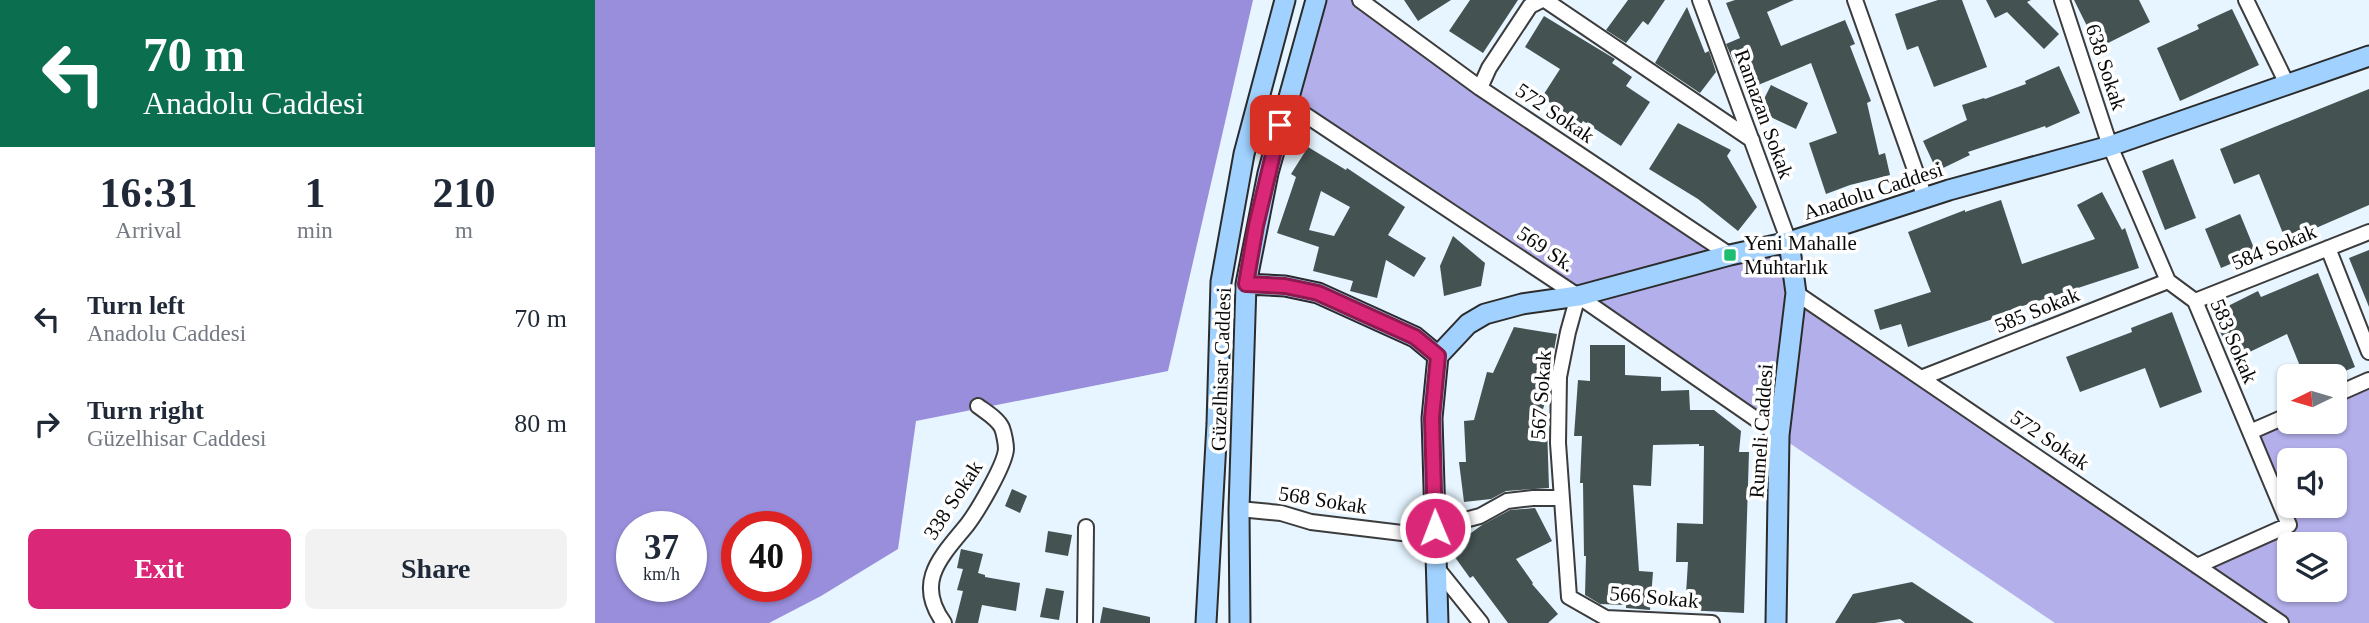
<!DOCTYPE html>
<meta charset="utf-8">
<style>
:root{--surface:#fff;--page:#f2f2f3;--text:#1f2937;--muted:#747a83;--accent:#db2777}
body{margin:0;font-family:"Times New Roman",serif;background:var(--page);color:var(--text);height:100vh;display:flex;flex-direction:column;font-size:26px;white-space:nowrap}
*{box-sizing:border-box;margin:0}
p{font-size:23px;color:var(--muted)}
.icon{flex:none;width:38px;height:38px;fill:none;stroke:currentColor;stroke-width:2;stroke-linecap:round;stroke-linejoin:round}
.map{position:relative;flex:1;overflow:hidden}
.side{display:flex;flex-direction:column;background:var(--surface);width:595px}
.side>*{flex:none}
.guide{background:#0b6e4f;color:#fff;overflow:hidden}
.needle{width:46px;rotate:265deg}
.fabs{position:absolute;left:1682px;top:364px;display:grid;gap:14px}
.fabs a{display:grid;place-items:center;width:70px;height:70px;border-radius:10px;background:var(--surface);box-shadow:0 2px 5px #0004;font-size:35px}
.speed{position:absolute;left:21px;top:511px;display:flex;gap:14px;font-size:35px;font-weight:700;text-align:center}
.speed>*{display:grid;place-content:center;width:91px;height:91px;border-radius:50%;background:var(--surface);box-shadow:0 2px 5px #0004;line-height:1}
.speed small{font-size:18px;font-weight:400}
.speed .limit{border:10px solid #d22;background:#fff;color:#111}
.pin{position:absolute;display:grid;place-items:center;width:60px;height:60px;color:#fff;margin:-30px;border-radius:14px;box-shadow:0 4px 10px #0006}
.me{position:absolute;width:77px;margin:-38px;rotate:359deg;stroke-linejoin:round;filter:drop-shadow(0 0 5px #0008)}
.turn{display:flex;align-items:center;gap:24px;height:147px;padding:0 28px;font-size:32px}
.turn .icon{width:91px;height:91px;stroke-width:2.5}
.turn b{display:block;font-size:49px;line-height:60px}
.eta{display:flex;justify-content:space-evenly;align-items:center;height:119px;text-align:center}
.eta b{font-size:42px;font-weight:800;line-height:49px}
.cta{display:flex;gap:14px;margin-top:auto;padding:14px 28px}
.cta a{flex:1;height:80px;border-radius:10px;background:var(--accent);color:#fff;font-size:28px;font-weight:800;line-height:80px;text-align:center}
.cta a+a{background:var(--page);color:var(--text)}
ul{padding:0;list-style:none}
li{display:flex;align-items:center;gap:21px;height:105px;padding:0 28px}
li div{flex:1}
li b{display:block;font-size:26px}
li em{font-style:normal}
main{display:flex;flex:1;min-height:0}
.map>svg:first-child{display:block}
</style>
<main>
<section class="side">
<div class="guide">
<div class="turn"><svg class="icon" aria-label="left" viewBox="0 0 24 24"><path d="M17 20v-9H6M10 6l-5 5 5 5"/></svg><div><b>70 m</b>Anadolu Caddesi</div></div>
</div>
<div class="eta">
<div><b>16:31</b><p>Arrival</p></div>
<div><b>1</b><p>min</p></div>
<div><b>210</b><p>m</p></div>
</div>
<ul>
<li><svg class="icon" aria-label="left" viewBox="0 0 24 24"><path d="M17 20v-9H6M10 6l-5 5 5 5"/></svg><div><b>Turn left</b><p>Anadolu Caddesi</p></div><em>70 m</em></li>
<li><svg class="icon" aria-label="right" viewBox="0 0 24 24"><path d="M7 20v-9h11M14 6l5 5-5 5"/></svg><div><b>Turn right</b><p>Güzelhisar Caddesi</p></div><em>80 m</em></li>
</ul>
<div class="cta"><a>Exit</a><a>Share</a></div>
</section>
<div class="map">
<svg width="1774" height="623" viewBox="0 0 1774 623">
<rect width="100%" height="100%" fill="#e6f5ff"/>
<path fill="#b3afea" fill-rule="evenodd" d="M721,0H765L1135,255L1194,242L1201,293L1602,566L1693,525L1655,432L1694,422H1740V395L1774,380V623H1460L691,102ZM1694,460H1740V506H1694ZM1694,544H1740V590H1694Z"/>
<path fill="#988edb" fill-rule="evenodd" d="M0,0H658L573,371L321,421L303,549L226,596L174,623H0ZM37,527H96V586H37ZM142,527H201V586H142Z"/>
<path fill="#455252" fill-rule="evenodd" d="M809,0H856L823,21Z
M875,0H923L888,53L854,31Z
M1033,0H1070L1053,25L1048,21L1031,43L1011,30Z
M1140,0H1199L1172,12L1186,46L1250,20L1260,44L1255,46L1276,101L1272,103L1284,155L1290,153L1295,175L1255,185L1231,194L1214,143L1242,133L1216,63L1151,90L1131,44L1145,38L1131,3Z
M1343,0H1367L1392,67L1339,87L1323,46L1312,50L1300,14Z
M1391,0H1436L1432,2L1464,34L1449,49L1412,12L1400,18Z
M1479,0H1544L1555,22L1503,48Z
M1092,7L1110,53L1114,51L1121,72L1105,93L1060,63Z
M1637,9L1664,65L1585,101L1562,48L1604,29L1602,25Z
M949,16L1020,59L1017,63L1037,77L1031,86L1055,102L1026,146L988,121L986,124L947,97L965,69L930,47Z
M1464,66L1485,113L1451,128L1450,126L1373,152L1375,155L1342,171L1328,141L1372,120L1367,105L1389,98L1390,99L1431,84L1430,81Z
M1176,85L1213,103L1201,129L1163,111Z
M1774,89V205L1691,241L1664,174L1639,184L1625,149Z
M1083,123L1136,150L1132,156L1162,207L1143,231L1103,199L1054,169Z
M713,147L751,170L752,168L810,207L793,235L831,258L819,277L791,260L782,298L755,291L758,281L718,271L724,247L682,233L701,177L696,174ZM726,191L755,207L739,236L714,230Z
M1578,159L1601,218L1570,230L1547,171Z
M1507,192L1527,230L1530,228L1544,268L1397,316L1398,319L1313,347L1306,324L1285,330L1279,310L1336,292L1313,232L1370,210V212L1406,200L1427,264L1500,239L1482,205Z
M1645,214L1661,253L1626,268L1610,229Z
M858,236L890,263L886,286L849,296L845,266Z
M1774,250V307L1754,258Z
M1723,273L1760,367L1738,376H1709L1692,334L1638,360L1617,314L1663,291L1666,297Z
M1577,312L1607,392L1565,408L1550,368L1485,392L1471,357L1537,332L1536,328Z
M919,327L962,334L952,388L954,389L943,426H952L954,488L911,491L896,499L869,502L864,462H871L869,421L879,420L892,372L898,373Z
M995,345H1030V375L1066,377V391L1094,390L1095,410H1119L1146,431L1144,452H1154L1149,613L1090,610L1093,562H1081L1082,523L1108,524L1109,446H1104V444L1058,445L1056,486L1038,485L1044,571L1058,572L1055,610L1031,608V605L1005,604L990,595L991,556H989L988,483H985L987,436H979L983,380L995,381Z
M417,489L432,496L425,513L410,506Z
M940,508L957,541L921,559L938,583L937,584L963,614L953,623H913L878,576L875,578L854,549L887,525L915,510Z
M453,531L477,535L473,556L450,552Z
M366,549L388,554L383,573L390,575V577L425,583L421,611L387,605L383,623H360L368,591L362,590L368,569L362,568Z
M1317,582L1379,623H1310L1305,619L1280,623H1240L1258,594Z
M451,588L469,591L464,620L445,617Z
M508,607L555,617V623H505Z"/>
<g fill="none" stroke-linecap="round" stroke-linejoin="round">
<defs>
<path id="street" d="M765,0L885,88L1135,255
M950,0L1157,140
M1105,0L1194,242
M1260,0L1330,198
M1467,0L1515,146L1573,281L1600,301L1694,525L1602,566
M1651,0L1693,86
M885,88L894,68L935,6L947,0
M691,102L983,296L1184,435
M1733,248L1774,352
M1201,293L1686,623
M983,296L973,332L964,377L963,443L974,597L1011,618L1117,623
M1600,301L1774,232
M1326,378L1573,281
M1740,395L1774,380
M1655,432L1694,415
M644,509L686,513L716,522L807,533L840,528L885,516L912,501L938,498H966
M841,567L886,623
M349,623C319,582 346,557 372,525C382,512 410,465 411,449C411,444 409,433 407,428C403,419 391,412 383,406
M490,623L491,527"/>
<path id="secondary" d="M651,284L690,286L723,293L820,337L843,356
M843,356L873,324L890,314L927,304L983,296L1135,255L1194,242L1354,190L1515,146L1774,56
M611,623L622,424L626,282L649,154L690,0
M645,623L644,509L651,284L673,173L721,0
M843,623L837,418L843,356
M1181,623L1184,435L1201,293L1194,242"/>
</defs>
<use href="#street" stroke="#3c3c3c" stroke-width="18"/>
<use href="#secondary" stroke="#2b2b2b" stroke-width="23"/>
<use href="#street" stroke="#fff" stroke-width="14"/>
<use href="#secondary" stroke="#a1d2ff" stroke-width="19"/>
</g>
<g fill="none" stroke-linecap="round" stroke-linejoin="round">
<defs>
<path id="route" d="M685,125L661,226L651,284L690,286L723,293L820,337L843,356L837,418L840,528"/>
</defs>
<use href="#route" stroke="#8e194d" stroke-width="18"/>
<use href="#route" stroke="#db2777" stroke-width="12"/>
</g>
<rect fill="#1dbe74" stroke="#fff" stroke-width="2.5" x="1128" y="248" width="14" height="14" rx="3.5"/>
<g text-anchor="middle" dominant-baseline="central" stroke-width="7" stroke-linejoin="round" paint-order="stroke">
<g font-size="21" fill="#090909" stroke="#fff">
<text transform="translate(1511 67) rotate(72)">638 Sokak</text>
<text transform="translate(960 113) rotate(34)">572 Sokak</text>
<text transform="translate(1169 114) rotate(70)">Ramazan Sokak</text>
<text transform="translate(1278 191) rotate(-18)">Anadolu Caddesi</text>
<text transform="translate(1679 247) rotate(-22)">584 Sokak</text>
<text transform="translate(951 249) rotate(34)">569 Sk.</text>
<text transform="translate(1442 310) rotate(-22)">585 Sokak</text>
<text transform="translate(1639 341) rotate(67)">583 Sokak</text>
<text transform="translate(626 369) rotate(-88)">Güzelhisar Caddesi</text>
<text transform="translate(946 395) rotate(-86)">567 Sokak</text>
<text transform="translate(1166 431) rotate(-86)">Rumeli Caddesi</text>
<text transform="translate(1455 440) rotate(34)">572 Sokak</text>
<text transform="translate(358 500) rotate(-57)">338 Sokak</text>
<text transform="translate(728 500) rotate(9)">568 Sokak</text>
<text transform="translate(1059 597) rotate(5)">566 Sokak</text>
</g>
<g font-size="21" fill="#090909" stroke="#fff" text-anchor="start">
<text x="1149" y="243">Yeni Mahalle<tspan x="1149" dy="24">Muhtarlık</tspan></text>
</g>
</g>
</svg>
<div class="fabs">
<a><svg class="needle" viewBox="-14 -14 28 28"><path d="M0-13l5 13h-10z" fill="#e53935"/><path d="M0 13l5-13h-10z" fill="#747a83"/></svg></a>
<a><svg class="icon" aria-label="sound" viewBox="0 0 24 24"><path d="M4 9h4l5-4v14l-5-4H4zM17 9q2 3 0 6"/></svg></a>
<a><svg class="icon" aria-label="layers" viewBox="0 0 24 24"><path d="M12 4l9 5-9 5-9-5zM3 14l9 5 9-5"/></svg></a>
</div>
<div class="speed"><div>37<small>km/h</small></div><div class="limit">40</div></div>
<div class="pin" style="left:685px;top:125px;background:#d93025"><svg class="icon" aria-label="arrive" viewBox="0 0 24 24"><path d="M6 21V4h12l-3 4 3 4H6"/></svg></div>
<svg class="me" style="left:840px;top:528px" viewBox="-20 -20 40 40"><circle r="17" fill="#db2777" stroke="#fff" stroke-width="3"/><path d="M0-11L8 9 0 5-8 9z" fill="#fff"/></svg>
</div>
</main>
